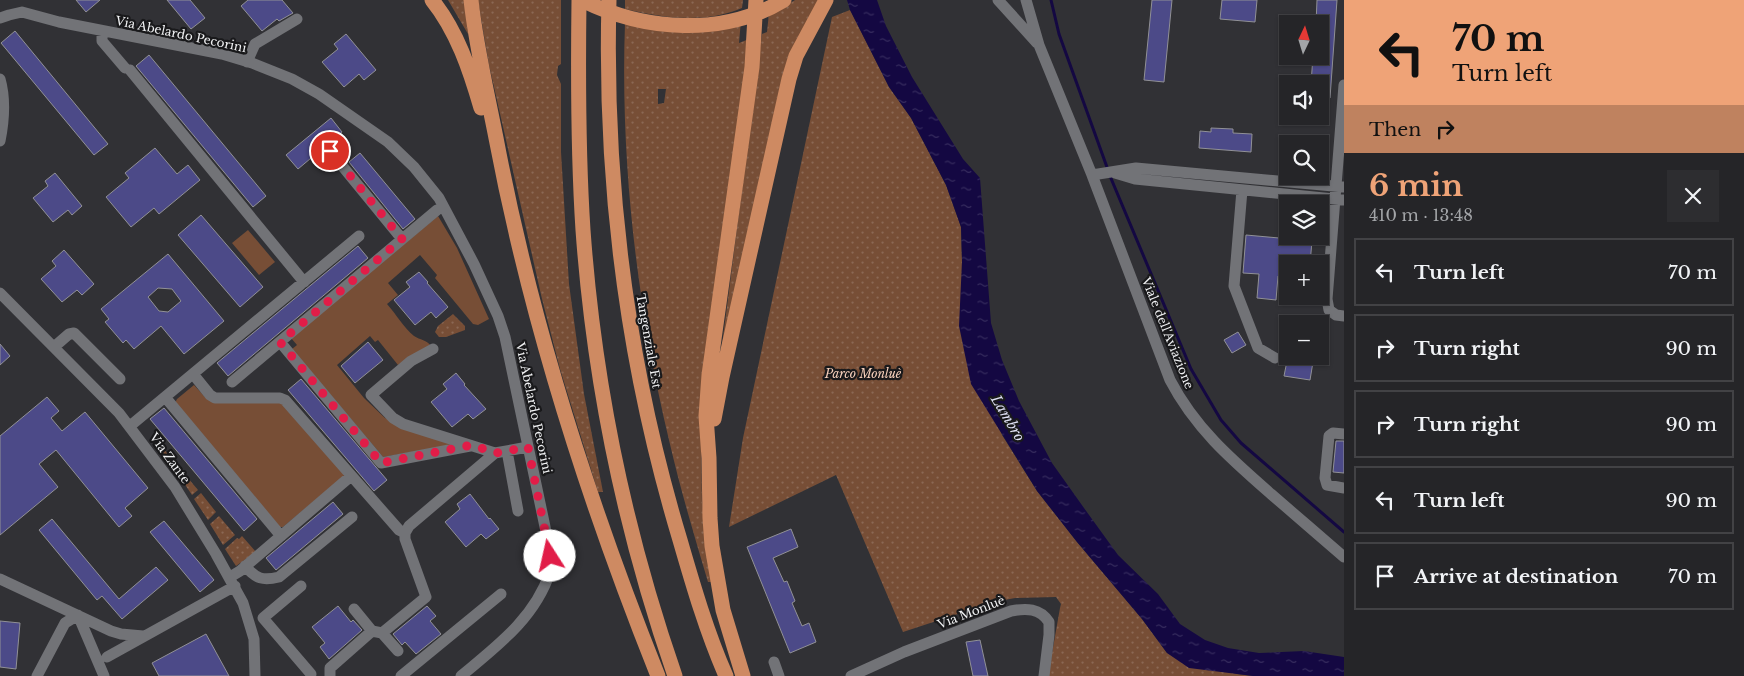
<!DOCTYPE html>
<meta charset="utf-8">
<style>
:root{--surface:#252528;--page:#2d2d30;--text:#f1f3f6;--muted:#a3a5a8;--line:#424245;--accent:#efa377}
body{margin:0;font-family:"Libre Baskerville",serif;background:var(--page);color:var(--text);height:100vh;display:flex;flex-direction:column;font-size:19px;white-space:nowrap}
*{box-sizing:border-box;margin:0}
p{font-size:16px;color:var(--muted)}
.icon{flex:none;width:28px;height:28px;fill:none;stroke:currentColor;stroke-width:2;stroke-linecap:round;stroke-linejoin:round}
.map{position:relative;flex:1;overflow:hidden}
.drawer{display:flex;flex-direction:column;background:var(--surface);width:400px}
.drawer>*{flex:none}
.hud{background:#efa377;color:#111;overflow:hidden}
.needle{width:32px;rotate:4deg}
.buttons{position:absolute;left:1279px;top:15px;display:grid;gap:10px}
.buttons a{display:grid;place-items:center;width:50px;height:50px;border-radius:0px;background:var(--surface);box-shadow:0 1px 4px #0004,0 0 0 1px var(--line);font-size:25px}
.pin{position:absolute;display:grid;place-items:center;width:42px;height:42px;color:#fff;margin:-21px;border:2px solid #fff;border-radius:50%;box-shadow:0 1px 5px #0007}
.me{position:absolute;width:55px;margin:-28px;rotate:350deg;stroke-linejoin:round;filter:drop-shadow(0 0 4px #0008)}
.turn{display:flex;align-items:center;gap:18px;height:105px;padding:0 25px;font-size:22px}
.turn .icon{width:65px;height:65px;stroke-width:2.5}
.turn b{display:block;font-size:35px;line-height:42px}
.then{display:flex;align-items:center;height:48px;padding:0 25px;background:#0003;gap:10px;font-size:19px}
.round{display:grid;place-items:center;flex:none;width:52px;height:52px;border-radius:0px;background:var(--page)}
.overview{display:flex;align-items:center;justify-content:space-between;height:85px;padding:0 25px}
h1{font-size:30px;font-weight:700;line-height:38px;color:var(--accent)}
ul{padding:0;list-style:none}
li{display:flex;align-items:center;gap:15px;height:68px;margin:0 10px 8px;padding:0 15px;border:2px solid var(--line);border-radius:0px}
li div{flex:1}
li b{display:block;font-size:19px}
li em{font-style:normal}
main{display:flex;flex:1;min-height:0}
.map>svg:first-child{display:block}
</style>
<main>
<div class="map">
<svg width="1344" height="676" viewBox="0 0 1344 676">
<defs>
<pattern id="grass-dots" width="8" height="8" patternUnits="userSpaceOnUse" patternTransform="scale(1.25)"><rect width="8" height="8" fill="#774e36"/><path d="M2 2h.1M6 6h.1" fill="none" stroke="#8b6854" stroke-width="1.8" stroke-linecap="round"/></pattern>
<pattern id="water-ripples" width="26" height="14" patternUnits="userSpaceOnUse" patternTransform="scale(1.25)"><rect width="26" height="14" fill="#140842"/><path d="M2 4q2-2 4 0t4 0M15 11q2-2 4 0t4 0" fill="none" stroke="#362c5e"/></pattern>
</defs>
<rect width="100%" height="100%" fill="#313135"/>
<path fill="url(#grass-dots)" fill-rule="evenodd" d="M448,0H466L468,34Z
M478,0H561V64L558,66L557,75L561,84V152L569,284L584,394L603,492H598L560,369L542,299L489,65Z
M625,0H743L742,8C705,24 663,18 625,9Z
M795,0H820L809,17L722,345L762,34L767,32L769,13L779,10Z
M850,10L889,87L911,118L946,185L961,227L962,261L1002,435L1037,491L1077,542L1142,619L1167,653L1237,674L1253,676H1048L1060,608L1061,604L1056,597L1015,598L994,602L903,632L836,475L729,527L743,438L832,17Z
M741,20L739,43L749,39L701,446L702,503L712,582H708C694,535 680,488 669,440C637,305 620,162 625,23ZM658,89H666L664,103L658,104Z
M453,314L465,326V330L446,337H439L435,332L438,326Z
M163,448L179,467L175,471L160,450Z
M182,471L198,490L192,495L178,474Z
M201,493L216,512L208,520L194,499Z
M219,516L235,535L223,545L210,524Z
M242,536L256,552L236,566L225,549L237,538L239,539Z"/>
<path fill="#774e36" d="M438,216L457,248L489,319L478,325L473,324L435,278L437,275L420,255L388,283L398,295L387,304C396,314 404,328 414,336C420,340 427,340 431,346L398,365L378,340L375,342L370,336L337,365L364,398L385,418L458,444L383,457L292,349L297,345L291,338Z
M248,230L275,262L259,275L232,243Z
M194,385L205,397L281,402L343,471L344,476L283,527H280L175,403L177,399Z"/>
<path fill="url(#water-ripples)" d="M847,0H877L886,26L912,77L963,159L980,178L991,323L1002,360L1019,401L1052,463L1084,508L1118,555L1158,594L1180,624L1205,640L1228,648L1259,653L1304,651L1344,657V676H1253L1189,668L1167,653L1142,619L1077,542L1037,491L971,384L959,326L962,261L961,227L946,185L911,118L889,87L850,10Z"/>
<g fill="none" stroke-linecap="round" stroke-linejoin="round">
<path stroke="#140842" stroke-width="3" d="M1051,0L1059,34L1108,170
M1110,176L1191,369L1221,420L1241,443L1344,532"/>
</g>
<path fill="#4c4a88" stroke="#919196" fill-rule="evenodd" d="M76,0H100L86,12Z
M167,0H190L205,18L191,29Z
M248,0H282L293,13L279,21L277,19L262,31L241,6Z
M1152,0H1172L1164,82L1144,80Z
M1222,0H1257L1255,22L1220,19Z
M1317,0H1337L1330,98L1320,97V84H1311L1313,56H1320V24H1316Z
M15,31L108,144L94,155L1,43Z
M346,34L376,70L364,80L359,74L344,87L322,62L338,49L334,44Z
M149,55L266,196L253,207L136,66Z
M331,118L342,132L298,169L286,155Z
M1211,128L1233,129V133L1252,134L1251,152L1199,148L1200,131L1211,132Z
M155,148L177,174L188,165L200,180L159,214L154,208L131,227L106,197L129,178L125,173Z
M360,153L415,219L403,229L349,162Z
M55,173L82,206L72,215L68,210L53,222L33,198L48,186L45,181Z
M201,215L263,287L240,307L178,235Z
M1246,235L1312,241L1310,264H1288V277L1278,276L1276,300L1257,298L1259,274L1243,273Z
M358,246L368,258L228,376L217,363Z
M64,250L94,284L82,295L77,290L62,302L41,279L56,266L52,261Z
M168,254L224,321L184,354L161,326L134,349L126,340L123,343L105,322L109,319L101,309ZM158,288L172,289L181,301L168,312L159,311L148,297Z
M419,272L428,282L427,283L448,307L436,318L431,312L415,325L394,300L410,287L406,282Z
M1238,332L1246,345L1232,353L1224,340Z
M368,342L383,360L355,383L341,366Z
M0,344L10,356L0,365Z
M1288,356H1314L1310,380L1284,376Z
M456,373L465,384L464,385L486,409L473,419L468,414L452,427L431,402L447,389L443,384Z
M301,379L387,480L374,491L288,390Z
M47,397L59,411L51,418L62,431L85,412L148,488L125,508L132,516L119,527L56,450L39,464L58,487L0,535V436Z
M164,408L257,519L244,531L150,419Z
M1336,441H1344V473L1333,472Z
M470,494L489,519L490,518L499,529L486,539L481,534L466,547L445,522L460,509L457,504Z
M333,502L343,514L276,570L266,558Z
M52,519L119,599L156,567L168,580L122,619L102,596L97,600L39,530Z
M164,521L214,580L200,592L150,532Z
M791,529L798,547L773,558L784,582L787,581L795,601L792,603L802,626L809,623L816,642L790,653L747,547Z
M338,606L351,622L353,620L362,630L329,659L320,647L325,643L312,627Z
M427,606L436,616L430,621L441,634L416,654L405,642L402,645L393,634Z
M0,621L20,623L16,669L0,667Z
M206,634L229,676H159L152,663Z
M980,640L988,676H973L966,642Z"/>
<g fill="none" stroke-linecap="round" stroke-linejoin="round">
<path stroke="#727377" stroke-width="11" d="M998,0L1037,43
M1026,0L1039,45L1092,175L1170,380C1195,428 1231,459 1271,494C1295,515 1320,536 1344,557
M0,18L9,15L22,12L59,22L222,54L252,63L292,79L319,94L388,142L414,167L439,198L474,264L498,316L505,337L548,541C550,551 553,562 550,572C535,618 497,646 461,676
M102,31V41L125,68
M247,62L255,44L297,19
M130,70L304,282
M0,79C6,100 4,121 0,141
M1344,85L1327,299L1329,310L1336,315L1344,316
M330,151L402,239
M1115,173L1135,179L1344,200
M1092,175L1136,168L1344,187
M1242,190L1234,286L1258,348L1275,358
M0,293L119,413L175,487L216,554L243,603L254,639L255,676
M280,342L381,463L470,446
M54,347L69,334L74,333L120,379
M433,349L411,361L371,395L393,418L403,424L495,453L528,447
M193,374L210,395L215,398H280L285,400L399,530L405,533
M232,382L437,210
M165,397L281,536
M130,426L359,236
M1344,434L1333,433L1329,436L1325,478L1327,485L1344,488
M507,451L518,511
M245,566C256,579 263,581 279,577L352,517
M230,577L240,571L351,476
M0,579L111,631L121,634L143,636
M301,586L263,618L311,674
M354,609L372,631
M78,615L104,676
M398,651L382,633L426,597L405,539V533L409,526L495,453
M107,657L235,586
M774,662L779,676
M37,676L65,623L78,615
M330,676V668L372,631L382,633
M401,676L501,594
M851,676L904,652L1011,611C1026,608 1040,608 1049,622V635L1044,676"/>
<path stroke="#ce8a62" stroke-width="15" d="M432,0C457,31 470,70 481,108
M471,0C476,46 487,92 496,138C531,323 588,501 658,676
M579,0C578,77 578,154 583,230C594,383 625,532 675,676
M582,0C644,31 723,37 784,0
M609,0C604,184 627,364 680,540C693,585 707,633 726,676
M714,419L722,377L789,79L796,56L826,0
M743,676L723,610L712,546L710,518L709,458L706,416L709,375L752,67L756,0"/>
</g>
<g fill="none" stroke-linecap="round" stroke-linejoin="round">
<path stroke="#e11d48" stroke-width="9" stroke-dasharray="0 16.2" d="M330,151L402,239L280,342L381,463L472,445L496,453L528,447L550,556"/>
</g>
<g text-anchor="middle" dominant-baseline="central" stroke-width="4.5" stroke-linejoin="round" paint-order="stroke">
<g font-size="12" fill="#f0f1f3" stroke="#19191b">
<text transform="translate(181 34) rotate(12)">Via Abelardo Pecorini</text>
<text transform="translate(1168 333) rotate(68)">Viale dell'Aviazione</text>
<text transform="translate(649 341) rotate(80)">Tangenziale Est</text>
<text transform="translate(534 408) rotate(78)">Via Abelardo Pecorini</text>
<text transform="translate(170 458) rotate(54)">Via Zante</text>
<text transform="translate(971 612) rotate(-21)">Via Monluè</text>
</g>
<g font-size="12" font-style="italic" fill="#f7d0bb" stroke="#19191b">
<text x="863" y="373">Parco Monluè</text>
</g>
<g font-size="14" font-style="italic" fill="#dfe0f4" stroke="#19191b">
<text transform="translate(1008 418) rotate(59)">Lambro</text>
</g>
</g>
</svg>
<div class="buttons">
<a><svg class="needle" viewBox="-14 -14 28 28"><path d="M0-13l5 13h-10z" fill="#e53935"/><path d="M0 13l5-13h-10z" fill="#a3a5a8"/></svg></a>
<a><svg class="icon" aria-label="sound" viewBox="0 0 24 24"><path d="M4 9h4l5-4v14l-5-4H4zM17 9q2 3 0 6"/></svg></a>
<a><svg class="icon" aria-label="search" viewBox="0 0 24 24"><circle cx="10" cy="10" r="6"/><path d="M15 15l6 6"/></svg></a>
<a><svg class="icon" aria-label="layers" viewBox="0 0 24 24"><path d="M12 4l9 5-9 5-9-5zM3 14l9 5 9-5"/></svg></a>
<a>+</a>
<a>−</a>
</div>
<div class="pin" style="left:330px;top:151px;background:#d93025"><svg class="icon" aria-label="arrive" viewBox="0 0 24 24"><path d="M6 21V4h12l-3 4 3 4H6"/></svg></div>
<svg class="me" style="left:550px;top:556px" viewBox="-20 -20 40 40"><circle r="19" fill="#fff"/><path d="M0-13L10 11 0 6-10 11z" fill="#e11d48"/></svg>
</div>
<section class="drawer">
<div class="hud">
<div class="turn"><svg class="icon" aria-label="left" viewBox="0 0 24 24"><path d="M17 20v-9H6M10 6l-5 5 5 5"/></svg><div><b>70 m</b>Turn left</div></div>
<div class="then">Then<svg class="icon" aria-label="right" viewBox="0 0 24 24"><path d="M7 20v-9h11M14 6l5 5-5 5"/></svg></div>
</div>
<div class="overview"><div><h1>6 min</h1><p>410 m · 13:48</p></div><a class="round"><svg class="icon" aria-label="close" viewBox="0 0 24 24"><path d="M6 6l12 12M18 6L6 18"/></svg></a></div>
<ul>
<li><svg class="icon" aria-label="left" viewBox="0 0 24 24"><path d="M17 20v-9H6M10 6l-5 5 5 5"/></svg><div><b>Turn left</b></div><em>70 m</em></li>
<li><svg class="icon" aria-label="right" viewBox="0 0 24 24"><path d="M7 20v-9h11M14 6l5 5-5 5"/></svg><div><b>Turn right</b></div><em>90 m</em></li>
<li><svg class="icon" aria-label="right" viewBox="0 0 24 24"><path d="M7 20v-9h11M14 6l5 5-5 5"/></svg><div><b>Turn right</b></div><em>90 m</em></li>
<li><svg class="icon" aria-label="left" viewBox="0 0 24 24"><path d="M17 20v-9H6M10 6l-5 5 5 5"/></svg><div><b>Turn left</b></div><em>90 m</em></li>
<li><svg class="icon" aria-label="arrive" viewBox="0 0 24 24"><path d="M6 21V4h12l-3 4 3 4H6"/></svg><div><b>Arrive at destination</b></div><em>70 m</em></li>
</ul>
</section>
</main>
